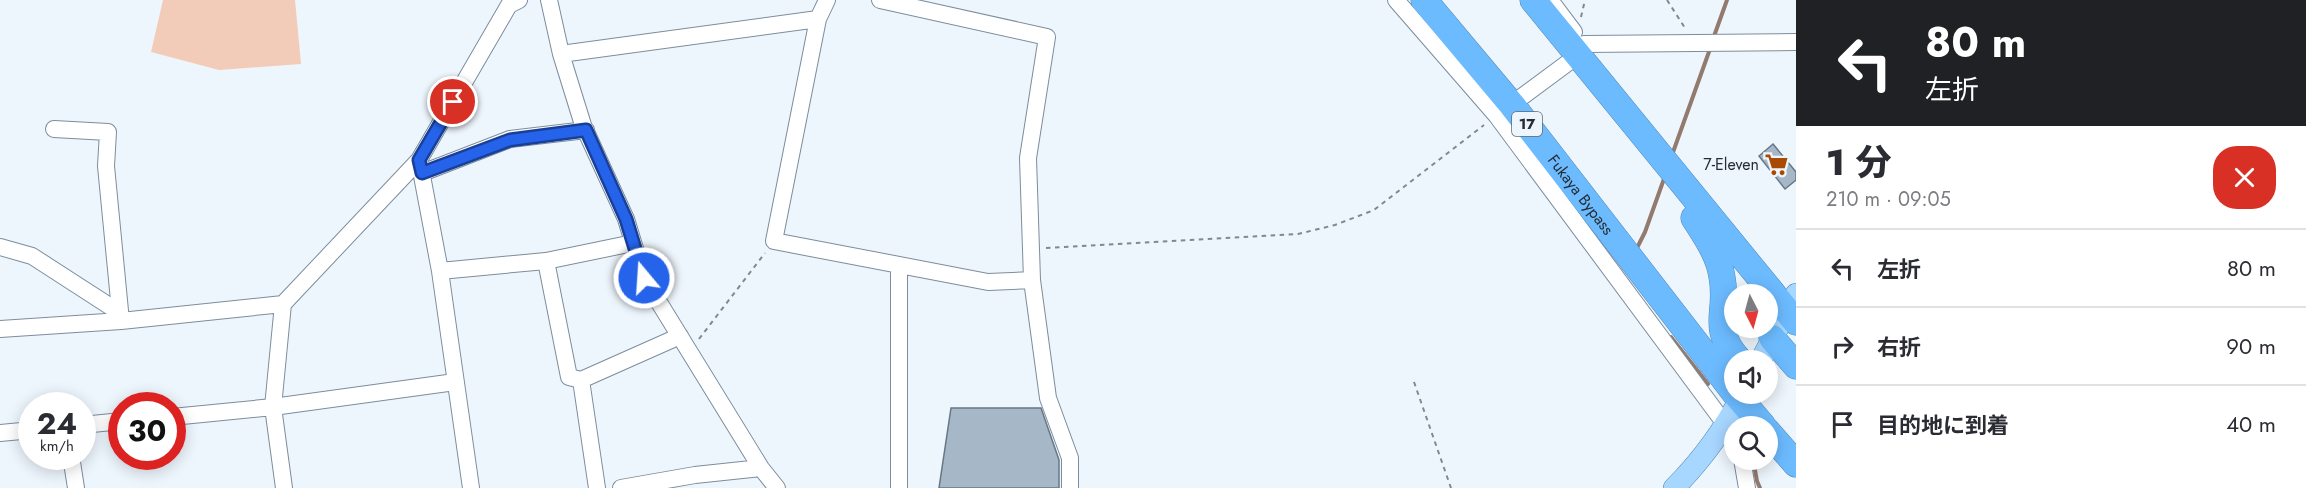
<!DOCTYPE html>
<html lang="ja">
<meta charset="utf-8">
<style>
:root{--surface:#fff;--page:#f2f2f3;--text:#2b2b33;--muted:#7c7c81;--line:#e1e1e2}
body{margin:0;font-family:Jost,"Noto Sans JP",sans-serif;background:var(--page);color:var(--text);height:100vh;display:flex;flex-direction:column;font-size:22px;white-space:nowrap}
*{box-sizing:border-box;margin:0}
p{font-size:20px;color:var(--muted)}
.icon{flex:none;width:33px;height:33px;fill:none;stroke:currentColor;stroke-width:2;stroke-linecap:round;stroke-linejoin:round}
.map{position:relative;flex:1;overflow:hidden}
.details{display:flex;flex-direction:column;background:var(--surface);width:510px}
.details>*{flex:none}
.banner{background:#202124;color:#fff;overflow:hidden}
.needle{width:39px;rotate:174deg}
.buttons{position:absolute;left:1724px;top:284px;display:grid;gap:12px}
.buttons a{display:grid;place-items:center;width:54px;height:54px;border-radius:50%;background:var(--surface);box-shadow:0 3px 15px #0003;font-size:30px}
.speed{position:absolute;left:18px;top:392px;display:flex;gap:12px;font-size:30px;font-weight:700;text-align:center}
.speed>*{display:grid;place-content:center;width:78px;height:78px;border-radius:50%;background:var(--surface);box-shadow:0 3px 15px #0003;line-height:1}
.speed small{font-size:15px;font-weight:400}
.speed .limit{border:9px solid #d22;background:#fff;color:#111}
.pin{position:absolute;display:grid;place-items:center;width:51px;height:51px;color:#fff;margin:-26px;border:3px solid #fff;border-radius:50%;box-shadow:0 2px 6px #0007}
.me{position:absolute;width:66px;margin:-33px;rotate:342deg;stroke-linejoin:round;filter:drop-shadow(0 0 4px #0008)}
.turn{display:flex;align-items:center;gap:21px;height:126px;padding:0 30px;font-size:27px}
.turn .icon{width:78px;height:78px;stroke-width:2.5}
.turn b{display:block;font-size:42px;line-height:51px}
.round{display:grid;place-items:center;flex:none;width:63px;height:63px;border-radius:24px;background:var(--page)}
.overview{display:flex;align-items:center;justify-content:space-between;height:102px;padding:0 30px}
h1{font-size:36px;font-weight:800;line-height:45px}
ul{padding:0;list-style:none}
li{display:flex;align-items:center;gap:18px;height:78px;padding:0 30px;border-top:2px solid var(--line)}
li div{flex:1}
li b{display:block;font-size:22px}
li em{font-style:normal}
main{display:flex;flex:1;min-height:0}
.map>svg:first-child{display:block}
</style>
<main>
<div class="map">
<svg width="1796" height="488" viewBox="0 0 1796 488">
<rect width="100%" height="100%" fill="#eef6fd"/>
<path fill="#f2ccb9" d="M163,0H295L301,64L219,70L151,52Z"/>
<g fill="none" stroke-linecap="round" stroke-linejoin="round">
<path stroke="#937a6e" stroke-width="4" d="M1713,39L1727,0
M1672,155L1710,49
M1636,250L1645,232L1665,176
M1671,337L1708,384
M1753,459L1757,481L1760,488"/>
</g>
<path fill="#a6b8c8" stroke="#677786" stroke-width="1.5" d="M1773,144L1796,172V180L1785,189L1759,156Z
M951,408H1041L1059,460V488H939Z"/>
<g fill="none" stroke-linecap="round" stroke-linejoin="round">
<defs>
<path id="minor" d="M549,0L561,54L583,125L626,219L644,278L761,468L777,488
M827,0L818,19L774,241L988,282L1032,280
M880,0L1047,37L1028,158L1032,280L1048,398L1070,458V488
M1396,0L1496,115L1725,424L1734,441
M1550,0L1574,32
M1584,44L1796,42
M561,54L818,19
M1504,110L1577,56L1582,48
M54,129L108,132L106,166L121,321
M419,160L440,271L471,488
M422,173L510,139L586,130
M0,247L32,256L114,309L121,321
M546,261L569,377L581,380L597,488
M899,265V488
M440,271L546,261L633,243
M0,329L121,321L283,304
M581,380L680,336
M172,417L273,407L455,382
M82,425L122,421
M0,433L32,430
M71,456L76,488
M1742,459L1747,488
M284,488L273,407L283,304L419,160L509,5L519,0
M621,488L695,475L761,468"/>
<path id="major" d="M1761,360L1796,294
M1674,488C1702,460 1725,428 1743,393"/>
<g id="highway">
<path id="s1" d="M1424,0L1512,105L1734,392"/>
<path d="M1533,0L1796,322"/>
<path d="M1694,218C1706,237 1719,255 1722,277C1729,314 1709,326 1739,360"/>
<path d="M1772,338L1796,366"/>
<path d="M1735,393L1763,426"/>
<path d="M1767,431L1796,464"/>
</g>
</defs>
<use href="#minor" stroke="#7c8d9d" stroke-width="18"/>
<use href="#major" stroke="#5489b8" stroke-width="22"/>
<use href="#highway" stroke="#5489b8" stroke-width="27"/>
<path stroke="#81888f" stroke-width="2" stroke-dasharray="4.5 4.5" stroke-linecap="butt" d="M1667,0L1685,28
M1581,17L1585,0
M1046,248L1298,234L1335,225L1374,210L1484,125
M699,339L765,253
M1414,382L1451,488"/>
<use href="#minor" stroke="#fff" stroke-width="16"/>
<use href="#major" stroke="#a7d6ff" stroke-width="21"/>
<use href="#highway" stroke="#6cbbff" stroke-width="26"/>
</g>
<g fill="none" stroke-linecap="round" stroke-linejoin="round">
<defs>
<path id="route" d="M453,102L419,160L422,173L510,140L586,130L626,219L644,278"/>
</defs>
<use href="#route" stroke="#184099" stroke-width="15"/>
<use href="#route" stroke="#2563eb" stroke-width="10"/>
</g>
<defs>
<symbol id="supermarket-bare" viewBox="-9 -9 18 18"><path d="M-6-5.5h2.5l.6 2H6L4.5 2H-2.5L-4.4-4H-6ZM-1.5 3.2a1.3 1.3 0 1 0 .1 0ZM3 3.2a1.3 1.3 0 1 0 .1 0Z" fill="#aa4904" stroke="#eef6fd" stroke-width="2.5" paint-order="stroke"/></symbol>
</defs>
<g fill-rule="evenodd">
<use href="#supermarket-bare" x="1760" y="148" width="33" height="33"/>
</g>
<g text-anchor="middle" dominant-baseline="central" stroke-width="4.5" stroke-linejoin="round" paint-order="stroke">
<rect fill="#eef6fd" stroke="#626970" stroke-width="1.5" x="1512" y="112" width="30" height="24" rx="4.5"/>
<g font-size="15" font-weight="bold" fill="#262c33">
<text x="1527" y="124">17</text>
</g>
<g font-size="16" fill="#262c33" stroke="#eef6fd" text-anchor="end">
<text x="1759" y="164">7-Eleven</text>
</g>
<g font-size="16" fill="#262c33" stroke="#eef6fd">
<text stroke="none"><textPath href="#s1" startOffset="250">Fukaya Bypass</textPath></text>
</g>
</g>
</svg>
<div class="buttons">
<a><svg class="needle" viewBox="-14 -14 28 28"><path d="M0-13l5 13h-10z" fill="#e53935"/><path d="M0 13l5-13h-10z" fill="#7c7c81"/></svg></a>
<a><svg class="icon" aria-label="sound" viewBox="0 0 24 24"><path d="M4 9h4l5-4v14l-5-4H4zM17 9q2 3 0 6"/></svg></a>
<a><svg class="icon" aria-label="search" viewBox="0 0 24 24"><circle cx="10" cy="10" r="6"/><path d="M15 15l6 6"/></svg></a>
</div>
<div class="speed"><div>24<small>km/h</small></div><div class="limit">30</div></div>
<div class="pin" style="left:453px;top:102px;background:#d93025"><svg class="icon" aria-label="arrive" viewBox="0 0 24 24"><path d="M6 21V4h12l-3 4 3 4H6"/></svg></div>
<svg class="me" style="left:644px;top:278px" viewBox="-20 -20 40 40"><circle r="17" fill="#2563eb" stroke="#fff" stroke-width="3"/><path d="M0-11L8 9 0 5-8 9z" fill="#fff"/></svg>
</div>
<section class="details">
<div class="banner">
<div class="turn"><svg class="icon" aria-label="left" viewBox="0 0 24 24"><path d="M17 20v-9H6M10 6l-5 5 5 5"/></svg><div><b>80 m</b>左折</div></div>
</div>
<div class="overview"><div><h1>1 分</h1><p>210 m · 09:05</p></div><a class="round" style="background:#d93025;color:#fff"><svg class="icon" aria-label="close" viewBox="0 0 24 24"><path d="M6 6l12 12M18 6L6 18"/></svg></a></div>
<ul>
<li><svg class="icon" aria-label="left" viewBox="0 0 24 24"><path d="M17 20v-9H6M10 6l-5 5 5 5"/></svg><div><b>左折</b></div><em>80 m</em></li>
<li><svg class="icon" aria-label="right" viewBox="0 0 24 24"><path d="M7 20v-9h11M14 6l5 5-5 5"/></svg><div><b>右折</b></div><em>90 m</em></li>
<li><svg class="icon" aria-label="arrive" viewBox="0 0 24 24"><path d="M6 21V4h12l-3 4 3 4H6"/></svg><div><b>目的地に到着</b></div><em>40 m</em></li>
</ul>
</section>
</main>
